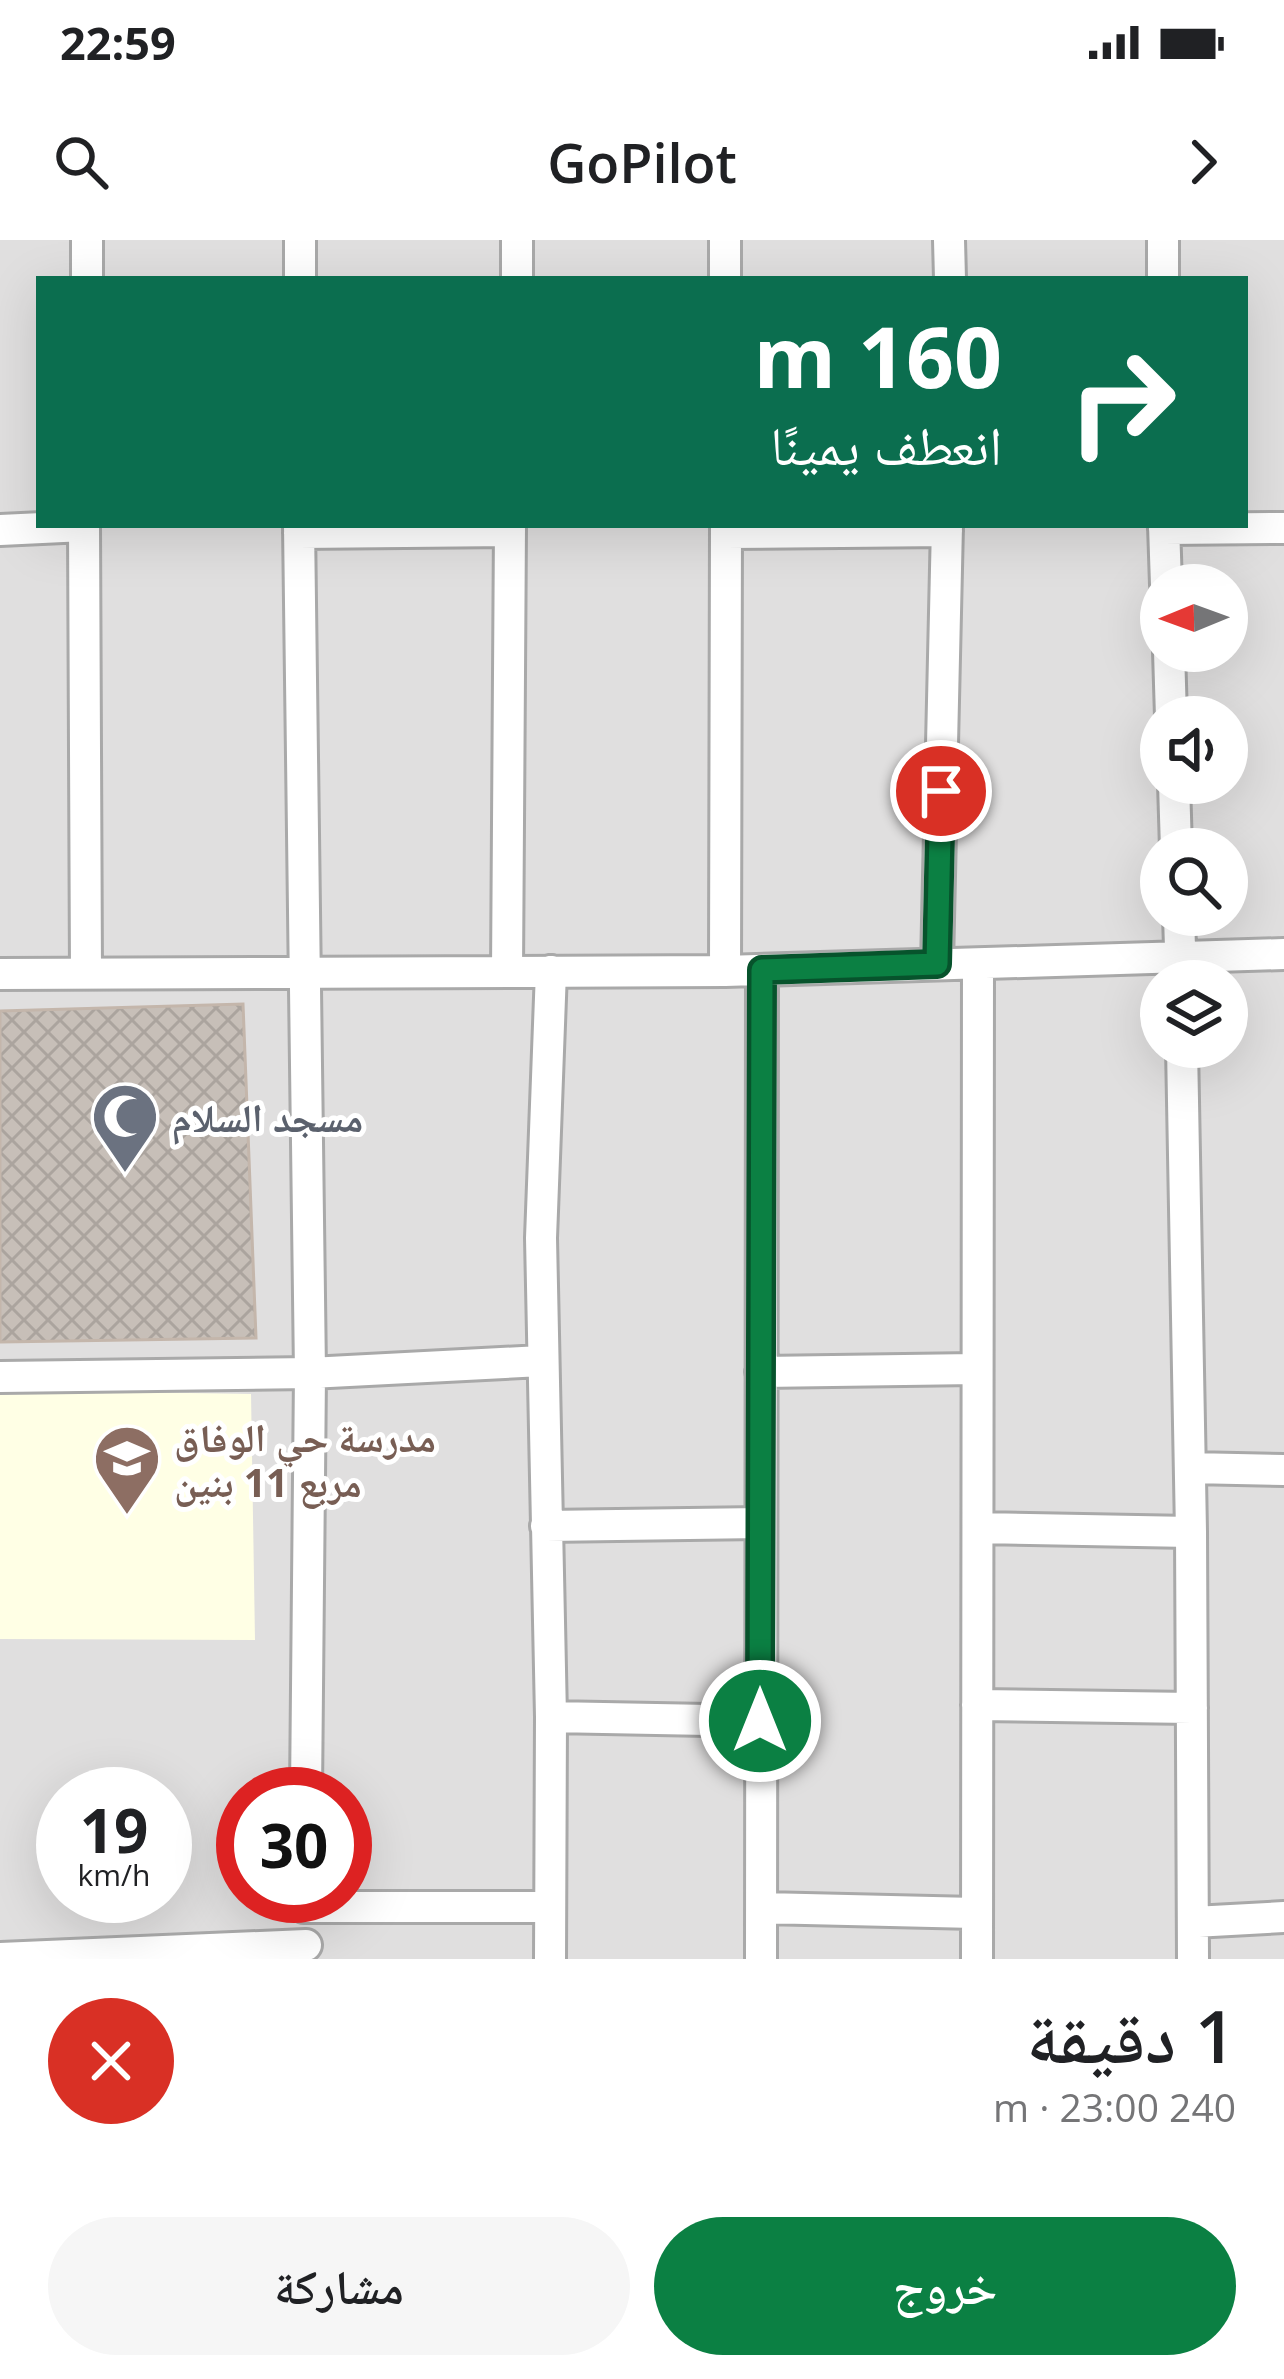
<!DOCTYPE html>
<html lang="ar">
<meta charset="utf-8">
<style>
:root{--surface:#fff;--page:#f6f6f6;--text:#202124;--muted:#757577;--accent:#0b8043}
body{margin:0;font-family:"Open Sans","Noto Naskh Arabic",sans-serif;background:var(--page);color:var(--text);direction:rtl;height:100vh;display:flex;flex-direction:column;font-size:45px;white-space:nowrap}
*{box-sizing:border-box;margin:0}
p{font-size:39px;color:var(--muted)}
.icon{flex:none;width:66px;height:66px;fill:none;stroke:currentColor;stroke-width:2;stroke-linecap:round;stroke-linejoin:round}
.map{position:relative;height:1719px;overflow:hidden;direction:ltr}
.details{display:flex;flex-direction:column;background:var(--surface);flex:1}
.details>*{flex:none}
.guide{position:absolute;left:36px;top:36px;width:1212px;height:252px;border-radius:0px;box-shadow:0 12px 48px #0002;direction:rtl;background:#0b6e4f;color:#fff;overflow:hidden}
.needle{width:78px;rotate:269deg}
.controls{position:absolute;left:1140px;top:324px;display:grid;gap:24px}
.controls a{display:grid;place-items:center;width:108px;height:108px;border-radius:50%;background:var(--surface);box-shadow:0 12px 48px #0002;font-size:60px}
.speed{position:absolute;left:36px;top:1527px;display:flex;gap:24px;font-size:60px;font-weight:700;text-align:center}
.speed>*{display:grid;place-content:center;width:156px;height:156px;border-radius:50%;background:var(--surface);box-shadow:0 12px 48px #0002;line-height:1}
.speed small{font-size:30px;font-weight:400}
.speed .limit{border:18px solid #d22;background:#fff;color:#111}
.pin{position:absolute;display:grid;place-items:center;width:102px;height:102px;color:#fff;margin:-51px;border:6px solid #fff;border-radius:50%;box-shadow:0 3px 12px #0007}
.me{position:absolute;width:132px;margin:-66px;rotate:0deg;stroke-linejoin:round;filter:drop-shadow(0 0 9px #0008)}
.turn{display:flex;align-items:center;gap:42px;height:252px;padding:0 48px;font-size:54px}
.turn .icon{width:156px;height:156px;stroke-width:2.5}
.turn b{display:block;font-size:84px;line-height:102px}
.round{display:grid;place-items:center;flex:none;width:126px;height:126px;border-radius:63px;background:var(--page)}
.headline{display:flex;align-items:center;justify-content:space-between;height:204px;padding:0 48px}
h1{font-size:72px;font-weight:600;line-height:90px}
.action{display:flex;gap:24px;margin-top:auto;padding:24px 48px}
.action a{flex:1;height:138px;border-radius:72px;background:var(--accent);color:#fff;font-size:48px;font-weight:600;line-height:138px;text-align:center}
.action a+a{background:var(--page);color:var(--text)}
.status{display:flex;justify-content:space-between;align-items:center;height:84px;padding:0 60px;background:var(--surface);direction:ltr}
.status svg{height:33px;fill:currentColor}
header{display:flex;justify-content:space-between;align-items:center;height:156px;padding:0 48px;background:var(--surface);font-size:54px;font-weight:600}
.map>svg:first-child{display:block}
</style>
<div class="status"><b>22:59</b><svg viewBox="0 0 49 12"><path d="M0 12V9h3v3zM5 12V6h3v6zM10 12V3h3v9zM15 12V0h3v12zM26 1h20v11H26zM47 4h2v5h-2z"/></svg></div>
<header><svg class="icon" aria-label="forward" viewBox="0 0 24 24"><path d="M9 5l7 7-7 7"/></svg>GoPilot<svg class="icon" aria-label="search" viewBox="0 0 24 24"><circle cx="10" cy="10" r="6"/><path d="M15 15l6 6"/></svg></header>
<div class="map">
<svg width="1284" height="1719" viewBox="0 0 1284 1719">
<defs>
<pattern id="building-cross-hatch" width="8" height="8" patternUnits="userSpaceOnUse" patternTransform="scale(3)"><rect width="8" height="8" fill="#c7bfb8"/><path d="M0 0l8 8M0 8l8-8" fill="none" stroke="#aba49e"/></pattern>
</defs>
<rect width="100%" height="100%" fill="#f2efe9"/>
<path fill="#e0dfdf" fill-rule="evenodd" d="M0,0H1284V1719H0ZM39,39H1245V285H39ZM1161,345H1227V411H1161ZM1161,477H1227V543H1161ZM1161,609H1227V675H1161ZM1161,741H1227V807H1161ZM63,1554H165V1656H63ZM243,1554H345V1656H243Z"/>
<path fill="#ffffe5" d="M0,1150L251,1154L255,1400L0,1399Z"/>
<path fill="url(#building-cross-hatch)" stroke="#c4b6ab" stroke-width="3" d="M243,764L256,1098L0,1102V771Z"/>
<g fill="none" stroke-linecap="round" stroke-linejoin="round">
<defs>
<path id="minor" d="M87,0V39
M949,0L950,39
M300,39V0
M517,39V0
M725,39V0
M1163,39V0
M84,285L86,733
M299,285L310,1133L306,1554
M1164,285L1166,345
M1164,289L1284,288
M0,290L84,286
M299,293L510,291
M726,293L947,291
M1169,411L1171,477
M1174,543L1176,609
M1179,675L1181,741
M937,724L947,285
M725,731L726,285
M507,732L510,285
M0,734L725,731L1284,714
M1182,807L1191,1292L1193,1719
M761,1132L975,1129
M0,1137L310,1133L541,1121
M1190,1228L1284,1230
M546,1286L760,1283
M979,1288L1191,1292
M977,1465L1192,1468
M551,1477L761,1481
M304,1667H550
M763,1668L975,1673
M1194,1682L1284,1677
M0,1718L306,1705
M550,1719L551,1477L541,998L551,731
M761,1719L762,730
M977,1719L978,724"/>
</defs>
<use href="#minor" stroke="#a9a9a9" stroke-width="36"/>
<use href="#minor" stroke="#fff" stroke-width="30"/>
</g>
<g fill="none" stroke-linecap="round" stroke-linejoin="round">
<defs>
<path id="route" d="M760,1481L762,730L937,724L941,551"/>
</defs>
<use href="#route" stroke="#07532c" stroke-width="30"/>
<use href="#route" stroke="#0b8043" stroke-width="21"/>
</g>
<defs>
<symbol id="mosque-pin" viewBox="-11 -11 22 30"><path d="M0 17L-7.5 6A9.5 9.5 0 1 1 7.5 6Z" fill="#6b7280" stroke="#fff"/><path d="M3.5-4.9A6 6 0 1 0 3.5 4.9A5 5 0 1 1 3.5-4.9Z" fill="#fff"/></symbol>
<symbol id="school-pin" viewBox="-11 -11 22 30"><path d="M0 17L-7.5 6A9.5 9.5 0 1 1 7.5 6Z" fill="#8d6e63" stroke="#fff"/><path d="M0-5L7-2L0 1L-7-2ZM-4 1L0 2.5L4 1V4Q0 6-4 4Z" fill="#fff"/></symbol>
</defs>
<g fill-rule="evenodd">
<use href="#mosque-pin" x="87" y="838" width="76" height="104"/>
<use href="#school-pin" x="89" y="1180" width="76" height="104"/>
</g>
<g text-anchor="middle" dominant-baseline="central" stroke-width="10" stroke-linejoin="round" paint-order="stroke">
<g font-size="39" font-weight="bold" fill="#5b616d" stroke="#fff" text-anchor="start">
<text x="172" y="876">مسجد السلام</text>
</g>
<g font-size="39" font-weight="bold" fill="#785e54" stroke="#fff" text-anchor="start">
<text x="174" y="1196">مدرسة حي الوفاق<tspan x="174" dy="45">مربع 11 بنين</tspan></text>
</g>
</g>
</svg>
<div class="controls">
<a><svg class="needle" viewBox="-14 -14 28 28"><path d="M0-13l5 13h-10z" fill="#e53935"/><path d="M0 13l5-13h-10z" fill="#757577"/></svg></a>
<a><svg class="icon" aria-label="sound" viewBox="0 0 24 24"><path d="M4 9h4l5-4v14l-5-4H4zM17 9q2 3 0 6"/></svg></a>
<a><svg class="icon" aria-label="search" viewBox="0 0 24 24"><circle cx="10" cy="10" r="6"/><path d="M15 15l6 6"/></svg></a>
<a><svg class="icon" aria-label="layers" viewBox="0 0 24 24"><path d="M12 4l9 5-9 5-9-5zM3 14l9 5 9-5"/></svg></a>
</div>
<div class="speed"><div>19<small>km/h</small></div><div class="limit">30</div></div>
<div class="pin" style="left:941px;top:551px;background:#d93025"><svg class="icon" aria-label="arrive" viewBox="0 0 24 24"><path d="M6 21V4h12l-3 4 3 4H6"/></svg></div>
<svg class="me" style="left:760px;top:1481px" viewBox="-20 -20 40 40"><circle r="17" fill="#0b8043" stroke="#fff" stroke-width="3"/><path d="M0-11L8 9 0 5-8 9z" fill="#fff"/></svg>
<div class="guide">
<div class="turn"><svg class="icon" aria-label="right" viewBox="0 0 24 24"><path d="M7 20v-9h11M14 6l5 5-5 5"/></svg><div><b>160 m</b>انعطف يمينًا</div></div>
</div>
</div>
<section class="details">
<div class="headline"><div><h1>1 دقيقة</h1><p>240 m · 23:00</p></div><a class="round" style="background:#d93025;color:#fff"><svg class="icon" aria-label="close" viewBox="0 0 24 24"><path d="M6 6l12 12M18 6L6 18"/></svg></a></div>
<div class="action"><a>خروج</a><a>مشاركة</a></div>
</section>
